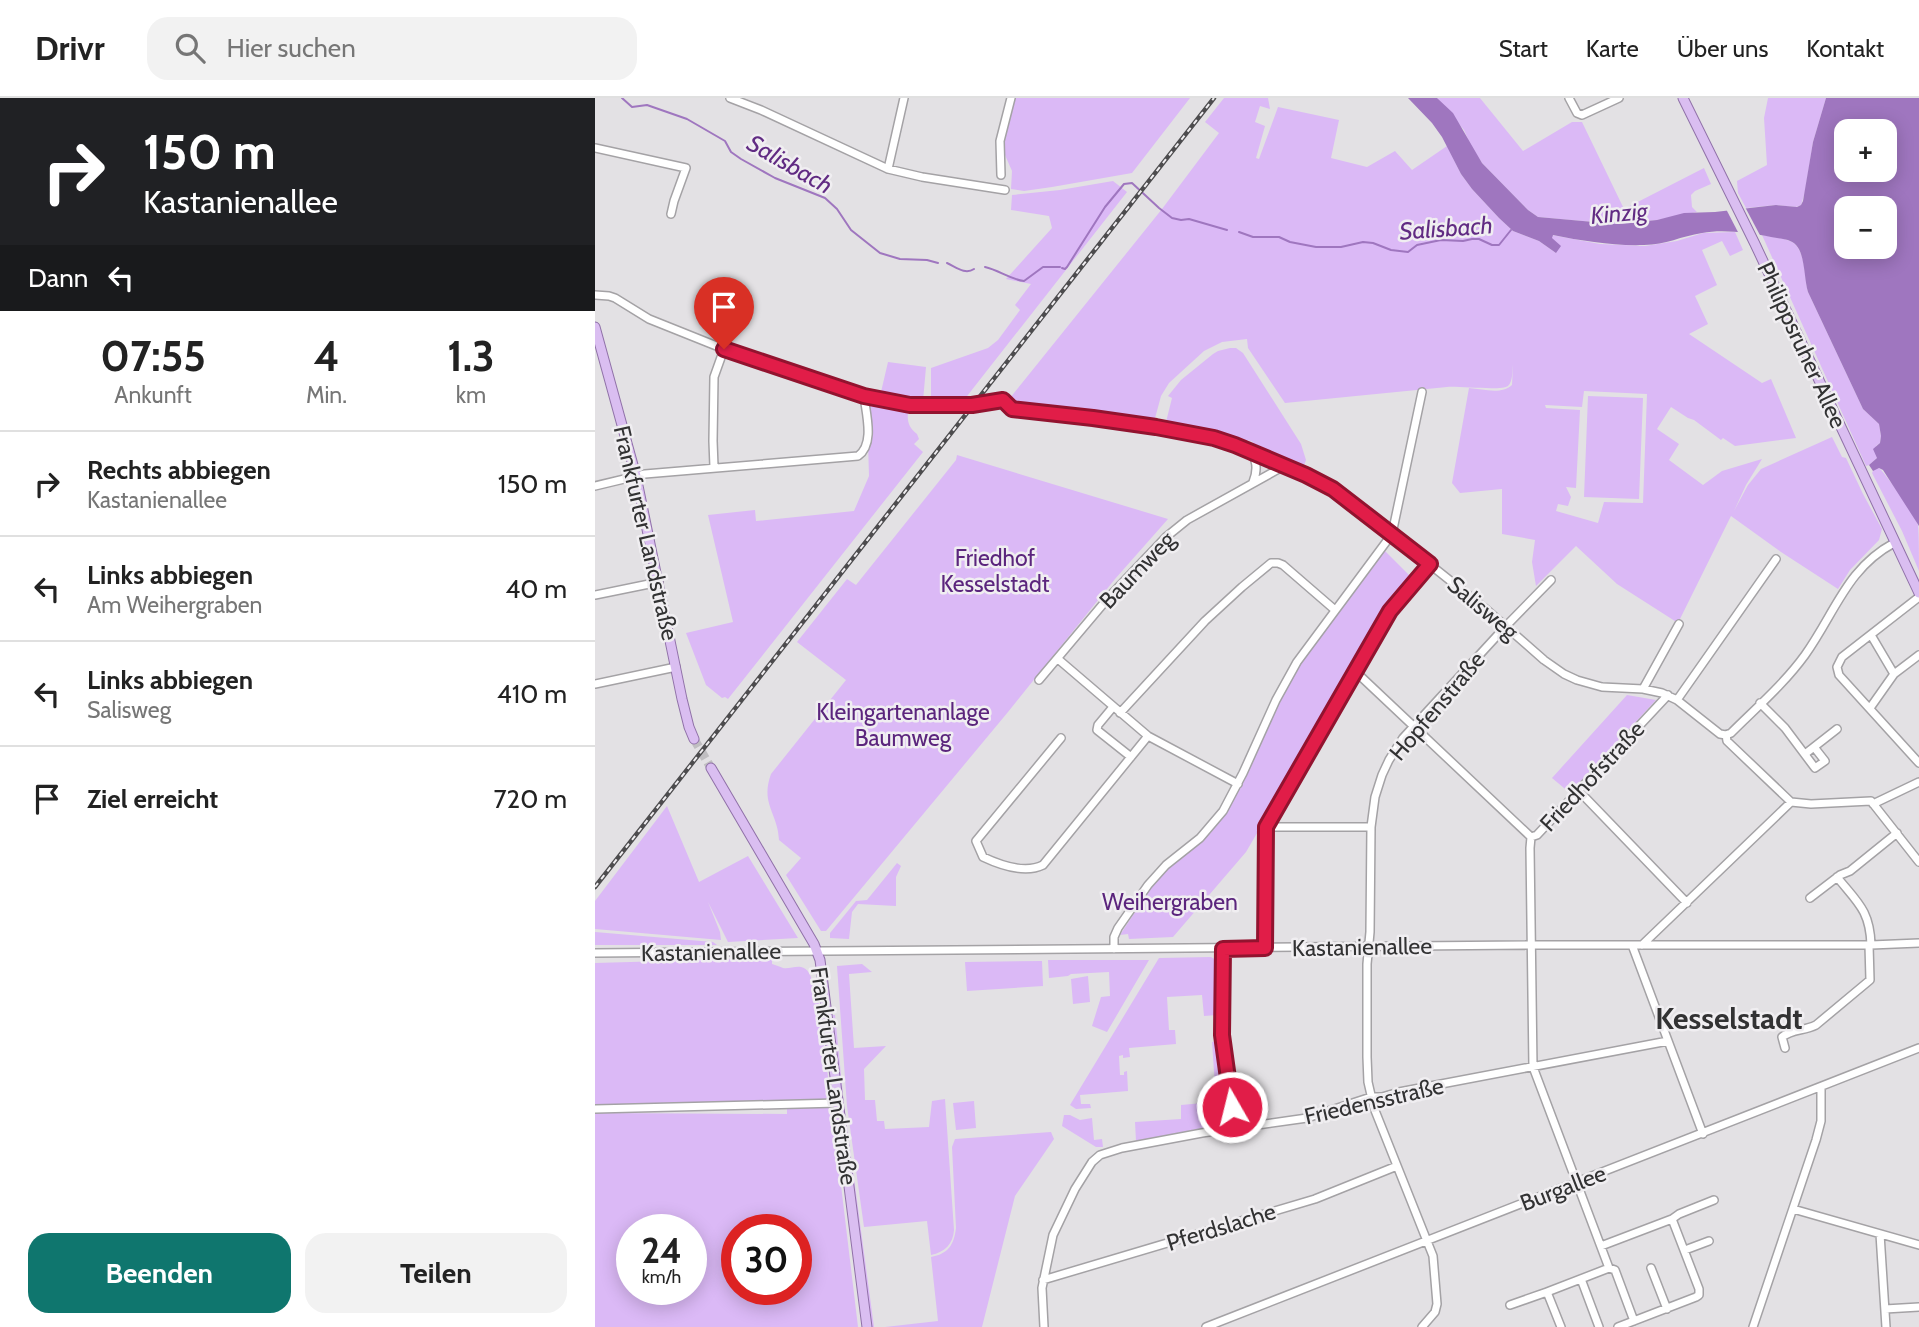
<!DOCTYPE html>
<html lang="de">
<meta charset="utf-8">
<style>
:root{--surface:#fff;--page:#f2f2f2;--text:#222;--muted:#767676;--line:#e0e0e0;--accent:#0f766e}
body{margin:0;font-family:Cabin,sans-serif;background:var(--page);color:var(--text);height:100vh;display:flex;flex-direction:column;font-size:26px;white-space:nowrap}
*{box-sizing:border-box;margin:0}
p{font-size:23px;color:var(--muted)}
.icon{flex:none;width:38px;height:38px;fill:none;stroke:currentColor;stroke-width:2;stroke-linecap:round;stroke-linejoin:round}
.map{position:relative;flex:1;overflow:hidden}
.details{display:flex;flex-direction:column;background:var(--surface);width:595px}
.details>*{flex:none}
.top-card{background:#202124;color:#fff;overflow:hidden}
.tools{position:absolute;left:1239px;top:21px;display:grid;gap:14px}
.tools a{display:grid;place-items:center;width:63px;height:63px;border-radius:14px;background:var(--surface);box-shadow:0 4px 18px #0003;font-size:35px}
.speed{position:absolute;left:21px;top:1116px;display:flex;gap:14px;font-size:35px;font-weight:700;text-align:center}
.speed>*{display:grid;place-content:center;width:91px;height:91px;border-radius:50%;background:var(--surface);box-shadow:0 4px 18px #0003;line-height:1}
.speed small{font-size:18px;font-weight:400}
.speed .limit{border:10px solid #d22;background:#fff;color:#111}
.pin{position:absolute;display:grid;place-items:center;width:60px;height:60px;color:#fff;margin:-72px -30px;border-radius:50% 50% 50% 0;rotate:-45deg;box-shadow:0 0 7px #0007}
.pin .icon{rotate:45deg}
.me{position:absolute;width:77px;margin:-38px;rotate:352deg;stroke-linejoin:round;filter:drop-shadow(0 0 5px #0008)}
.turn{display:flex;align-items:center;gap:24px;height:147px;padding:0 28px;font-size:32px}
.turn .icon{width:91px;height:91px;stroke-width:2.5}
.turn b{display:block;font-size:49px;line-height:60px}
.then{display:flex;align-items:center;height:66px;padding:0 28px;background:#0003;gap:14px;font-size:26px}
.eta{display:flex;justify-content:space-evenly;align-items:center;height:119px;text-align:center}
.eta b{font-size:42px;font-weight:700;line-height:49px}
.cta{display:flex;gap:14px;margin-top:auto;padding:14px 28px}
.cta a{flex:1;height:80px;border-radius:21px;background:var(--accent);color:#fff;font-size:28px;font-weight:700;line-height:80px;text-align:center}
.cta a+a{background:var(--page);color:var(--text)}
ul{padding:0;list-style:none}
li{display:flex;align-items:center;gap:21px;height:105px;padding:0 28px;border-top:2px solid var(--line)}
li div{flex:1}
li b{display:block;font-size:26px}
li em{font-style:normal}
header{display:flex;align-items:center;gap:42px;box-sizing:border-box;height:98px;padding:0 35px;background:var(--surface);border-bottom:2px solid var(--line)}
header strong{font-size:33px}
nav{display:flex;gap:38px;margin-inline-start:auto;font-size:24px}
.search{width:490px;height:63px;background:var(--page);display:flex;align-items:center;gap:18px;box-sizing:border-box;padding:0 24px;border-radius:21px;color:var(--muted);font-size:26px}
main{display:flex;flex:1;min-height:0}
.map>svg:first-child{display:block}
</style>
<header>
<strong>Drivr</strong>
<div class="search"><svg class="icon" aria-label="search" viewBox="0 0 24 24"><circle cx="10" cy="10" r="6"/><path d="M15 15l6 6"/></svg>Hier suchen</div>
<nav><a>Start</a><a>Karte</a><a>Über uns</a><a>Kontakt</a></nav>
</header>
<main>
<section class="details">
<div class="top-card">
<div class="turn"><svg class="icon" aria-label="right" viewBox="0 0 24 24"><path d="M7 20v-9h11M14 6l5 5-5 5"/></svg><div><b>150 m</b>Kastanienallee</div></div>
<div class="then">Dann<svg class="icon" aria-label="left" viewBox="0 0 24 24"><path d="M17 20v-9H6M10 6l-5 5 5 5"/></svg></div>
</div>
<div class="eta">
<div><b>07:55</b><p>Ankunft</p></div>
<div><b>4</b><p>Min.</p></div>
<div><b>1.3</b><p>km</p></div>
</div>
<ul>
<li><svg class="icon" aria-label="right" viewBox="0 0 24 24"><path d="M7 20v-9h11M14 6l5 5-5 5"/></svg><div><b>Rechts abbiegen</b><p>Kastanienallee</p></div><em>150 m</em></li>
<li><svg class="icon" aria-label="left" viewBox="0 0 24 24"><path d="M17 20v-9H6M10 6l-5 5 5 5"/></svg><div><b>Links abbiegen</b><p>Am Weihergraben</p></div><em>40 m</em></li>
<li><svg class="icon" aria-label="left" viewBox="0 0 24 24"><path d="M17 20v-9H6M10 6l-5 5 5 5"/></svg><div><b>Links abbiegen</b><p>Salisweg</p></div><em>410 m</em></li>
<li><svg class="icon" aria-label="arrive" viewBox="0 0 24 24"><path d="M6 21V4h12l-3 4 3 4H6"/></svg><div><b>Ziel erreicht</b></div><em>720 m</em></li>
</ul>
<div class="cta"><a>Beenden</a><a>Teilen</a></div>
</section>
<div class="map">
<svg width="1324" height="1229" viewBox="0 0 1324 1229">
<rect width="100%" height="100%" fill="#e3e1e4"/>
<path fill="#dbb9f6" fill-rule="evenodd" d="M420,0H595L537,75L457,89L429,93L416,91L417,73L410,57L409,46Z
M629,0H673L675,11L665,8L660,24L670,28L661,60L664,61L683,9L744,22L736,60L772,69L800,53L817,72L852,48L866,76L877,91L904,120L918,133L944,143L961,155L956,140L957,137L1005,146L1050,148L1082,143L1108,135L1140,134L1148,152L1135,158L1127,143L1107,152L1122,187L1100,198L1113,226L1094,236L1167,285L1176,281L1201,340L1140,348L1128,340L1126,342L1099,322L1093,320L1076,309L1062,331L1084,346L1074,362L1108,387L1127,373L1167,361L1151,387L1139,413L1153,387L1166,371L1237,339L1247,359L1251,360L1268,396L1287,431L1284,442L1255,472L1243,491L1186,454L1136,418L1083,525L1022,486L981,448L941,488L937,464L940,442L907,436V391L865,395L857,385L874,290C888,291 906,297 917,287L918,267C917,273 918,283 913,288C907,293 864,288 852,289L690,305L653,250L652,241L627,244L609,253L574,285L566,298L559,324L411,305L567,111L624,35L610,24ZM989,293L1052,296L1048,405L1009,404L1003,425L961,413L963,406L973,408L976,399L971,389L981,390L985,312L951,310L950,307L987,309Z
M842,0H885L928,53L977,24H987L1029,111L1109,70L1116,86L1100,93L1096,97L1097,109L1102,114L1062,122L1021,126L943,119L933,112L887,65L876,48L869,32Z
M1173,0H1231L1218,44L1210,94L1206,107L1201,109L1181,107L1151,110L1143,95L1142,83L1172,67L1169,20Z
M518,83L532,94L369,302L336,303V270L393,250L403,242L425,212L420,207L436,186L411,181L457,130L454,118L416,112L417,97L465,92Z
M1167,137C1175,139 1186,139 1195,143C1211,149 1209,179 1213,194L1268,311L1284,326L1286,338L1285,345L1281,348L1283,359L1274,367L1271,368Z
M635,250H641L648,255L706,346L711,362L708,370L657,347L658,344L653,342L651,344L615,334L572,326L571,324L577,300L573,298L586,282L618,256L623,253Z
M293,264L331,269L328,303L308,300L286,294Z
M993,298L1048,300L1044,401L989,399Z
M278,304L313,314C312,324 314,330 322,336L324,341L319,346L328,354L133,601L130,599L127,600L111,587L91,535L138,524L113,417L160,412L161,423L259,413L274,378L272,311Z
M362,357L573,421L520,481L413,614L231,833H226L191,777L206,760L184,742C183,715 165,706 176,676L251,582L202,544L252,481L261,487L361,362Z
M1284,370C1291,376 1320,417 1323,427C1324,437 1324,461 1324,473L1307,433L1277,375L1279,371Z
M790,453L818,481L792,512L651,754L578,839L534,841L533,836L525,837L563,779L578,765L599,750L620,727L706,562Z
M1032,597L1061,602L975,695L957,680Z
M72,708L104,784L153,758L203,840L133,844L113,804L125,834L126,842L0,831V803Z
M302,765L306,768L301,779V808L263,806L257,814L254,841L235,840V835L261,803L272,802Z
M0,834L118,844L122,847H0Z
M616,859L621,862L622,917L609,918L607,897L572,899L574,932H580L581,946L534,950L535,959L528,960V957L524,958L525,977H529V974L532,973L533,993L485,997L486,1006H495L496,1010L481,1011L475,1007L564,860Z
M177,860V866C181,867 185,869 188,870C194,871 200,868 206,869C220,872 217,895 224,904L263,1229H0V1015L192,1016V1008H0V865ZM37,1132H96V1192H37ZM142,1132H201V1192H142Z
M453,862H554L512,934L497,928L506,899L515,898L514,874L476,876L473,878L454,880Z
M447,863L448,888L372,893L370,864Z
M267,866L277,874L254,876L259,950L291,948L269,971L270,1002H280L282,1023H289L290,1031L334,1029L337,1003L350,1001L359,1132C358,1146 350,1154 336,1157L332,1123L269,1129L252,1008L242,868Z
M493,878L495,904L478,906L476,881Z
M238,917H240L249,1006L279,1229H276L246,1005Z
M623,943L633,1025L541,1043L540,1024L586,1021V1007L608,1005L609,1018L622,1017L617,944Z
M379,1003L381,1030L361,1032L358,1005Z
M469,1017H475L485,1022L497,1020L499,1042L507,1041L508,1049H501L467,1028Z
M456,1034L459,1041L420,1098L387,1229H290L343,1223L336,1159C353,1156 359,1147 361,1130L357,1049L360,1041Z"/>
<path fill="#9f76bf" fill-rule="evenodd" d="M813,0H842L858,15L887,65L933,112L943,119L1021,126L1062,122L1089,115L1120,114L1181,107L1202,109L1206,107L1208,103L1218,44L1231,0H1324V428L1288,372L1284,370L1278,373L1274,367L1282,360L1278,351L1285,345L1286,338L1284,326L1268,311L1213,194C1209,181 1210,156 1201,147C1195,140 1185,141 1176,139C1154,135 1129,131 1107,135C1086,138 1071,147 1049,147C1018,148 988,143 958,137L957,140L966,148L961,155L944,143L918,133L904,120L877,91L866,76L847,39L837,25ZM1251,33H1290V72H1251ZM1251,110H1290V149H1251Z"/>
<path fill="#e3e1e4" d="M1149,107L1167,141L1145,138L1130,109Z"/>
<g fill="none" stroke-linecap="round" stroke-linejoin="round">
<path stroke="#9f76bf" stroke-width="2" d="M27,0L37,9L52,7L92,21L130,43L136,54L146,61L180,80L230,100L242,111L256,132L285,155L305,161L332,162L343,165
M644,134L658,139H684L695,144L721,149H746L768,144L778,145L796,152L813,154L822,147L846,142L868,143L877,141H884L897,147H904L916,132
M352,165C361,169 370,177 379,171
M390,169C404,172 414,181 429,183L448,169H465
M467,170L470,171L472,169L510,109L529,86L537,85L564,110L577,120L586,122L594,121L632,132"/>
<path stroke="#c0bec1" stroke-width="9" stroke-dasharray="9 4.5" stroke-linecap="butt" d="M99,641L116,670"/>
<defs>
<path id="minor" d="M135,0L166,12L293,71L327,79L410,92
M974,0L982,15L987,17L1024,0
M0,50L91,70L79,103L76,116
M293,71L309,0
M406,77L405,43L416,0
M0,197L14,198L20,200L54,221L129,251L269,298L332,308L377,307L409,302L417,311L498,320L619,340L640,347L711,377L749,398L892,512L949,562L969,576L982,582L1007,589L1048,591L1067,595L1082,602L1125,636L1131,637L1132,643L1196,704L1216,706L1276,703L1324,764
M656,355C663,364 662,374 658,384
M119,369L118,343L119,279L129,251
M0,388L50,376L263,358C280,346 271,316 269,298
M0,497L64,484
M1324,499L1247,559L1242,569L1244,577L1324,665
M1276,537L1299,576
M463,561L553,638L643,686
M761,574L936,739
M444,582L514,499L571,439L592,422L689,368
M0,586L81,569
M1048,591L1084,526
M1082,602L1181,461
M1165,605L1190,630L1220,670L1230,663L1219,649L1210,656
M518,609L503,627L502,632L536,659
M1275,610L1299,576L1324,557
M525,615L610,523L647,489L676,465H683L688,467L740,512
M1131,637L1136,635C1161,610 1189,586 1210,557C1240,515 1252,470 1299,445
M466,640L381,743L388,759C405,767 430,776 448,767L553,638
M1219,649L1242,631
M983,692L1092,805
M1278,706L1324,684
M671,729H776
M1242,779C1262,804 1275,812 1276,847
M1215,800L1245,777L1255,773L1302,735
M1037,847L1108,1036
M1047,847L1196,704
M670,850L671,729L795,513L835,466
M519,851V839L523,830L553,787L571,767L605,740L628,713L648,675L681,602L702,564L797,436L827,294
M628,851L627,937L640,1030
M0,855L937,847H1276L1324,845
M1190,950L1187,939C1197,931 1209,933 1221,927L1275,882L1274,847
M0,1011L243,1005
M1198,1111L1324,1147
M1077,1121L1084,1116L1119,1102
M1285,1136L1291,1229
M1006,1148L1077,1121L1104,1191V1197L1101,1199L1023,1229
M1090,1152L1114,1143
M1056,1170L1072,1211
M986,1181L1004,1229
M448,1182L720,1101L802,1068
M915,1207L952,1194
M1290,1211L1324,1209
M1039,1223L1020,1172L1014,1170L938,969L935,750L936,739L942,737L1073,597
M449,1229L447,1190L458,1137L480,1091L497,1064L505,1057L527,1050L607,1035L712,1020L776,999H787L804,994L1073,943
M611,1229L1324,950
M827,1229L840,1214L842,1206L838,1158L779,1010L773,984L772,959V866L775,834L776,729L780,699L787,677L794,662L808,640L911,528L956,482
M966,1229L952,1194L1014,1170
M1158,1229L1221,1042L1226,1023V989"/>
<path id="major" d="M1088,0L1160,146L1324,495
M0,229L41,378L87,601L94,629L99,641
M116,670L219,846L225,862L272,1229"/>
</defs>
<use href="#minor" stroke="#a4a2a5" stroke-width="10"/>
<use href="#major" stroke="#9071a8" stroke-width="11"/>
<use href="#minor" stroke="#fff" stroke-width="7"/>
<use href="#major" stroke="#dabef1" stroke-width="9"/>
<defs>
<path id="rail" d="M0,789L619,0"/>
</defs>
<use href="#rail" stroke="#4d4c4e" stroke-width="4.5"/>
<use href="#rail" stroke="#f0eef1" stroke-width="2" stroke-dasharray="5" stroke-linecap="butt"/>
</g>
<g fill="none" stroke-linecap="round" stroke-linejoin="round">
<defs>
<path id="route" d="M129,251L269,298L315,307H377L408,302L417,311L498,320L561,329L619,340L640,347L711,377L738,391L835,466L795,513L671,729L670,850L628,851L627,937L637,1009"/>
</defs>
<use href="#route" stroke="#92132f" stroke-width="18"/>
<use href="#route" stroke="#e11d48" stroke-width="12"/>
</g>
<g text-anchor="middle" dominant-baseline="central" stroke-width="5" stroke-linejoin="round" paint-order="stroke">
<g font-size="23" fill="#323233" stroke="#f0eef1">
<text transform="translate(1207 247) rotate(65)">Philippsruher Allee</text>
<text transform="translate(51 435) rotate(77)">Frankfurter Landstraße</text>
<text transform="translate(542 472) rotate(-46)">Baumweg</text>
<text transform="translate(888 510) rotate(40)">Salisweg</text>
<text transform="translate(842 608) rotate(-50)">Hopfenstraße</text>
<text transform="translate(997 678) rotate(-47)">Friedhofstraße</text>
<text transform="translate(767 849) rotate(-1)">Kastanienallee</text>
<text transform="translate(116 854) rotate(-1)">Kastanienallee</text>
<text transform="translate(239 978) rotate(82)">Frankfurter Landstraße</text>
<text transform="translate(779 1003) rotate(-13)">Friedensstraße</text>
<text transform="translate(968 1090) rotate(-21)">Burgallee</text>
<text transform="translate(626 1129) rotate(-17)">Pferdslache</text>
</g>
<g font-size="23" fill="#5b257d" stroke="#f0eef1">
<text x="400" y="460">Friedhof<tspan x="400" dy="26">Kesselstadt</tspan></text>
<text x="308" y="614">Kleingartenanlage<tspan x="308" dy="26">Baumweg</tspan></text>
<text x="575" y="804">Weihergraben</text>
</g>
<g font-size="24" font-style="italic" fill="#612b83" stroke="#f0eef1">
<text transform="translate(195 66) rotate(30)">Salisbach</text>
<text transform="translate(1024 115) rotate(-5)">Kinzig</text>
<text transform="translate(851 130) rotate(-4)">Salisbach</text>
</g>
<g font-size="30" font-weight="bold" fill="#323233" stroke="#f0eef1">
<text x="1134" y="920">Kesselstadt</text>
</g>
</g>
</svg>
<div class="tools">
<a>+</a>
<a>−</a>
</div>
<div class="speed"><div>24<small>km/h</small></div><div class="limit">30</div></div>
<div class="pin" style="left:129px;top:251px;background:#d93025"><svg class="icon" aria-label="arrive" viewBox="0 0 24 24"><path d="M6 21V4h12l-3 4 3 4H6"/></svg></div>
<svg class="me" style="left:637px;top:1009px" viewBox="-20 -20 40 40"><circle r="17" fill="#e11d48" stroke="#fff" stroke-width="3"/><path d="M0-11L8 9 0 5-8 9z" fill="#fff"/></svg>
</div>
</main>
